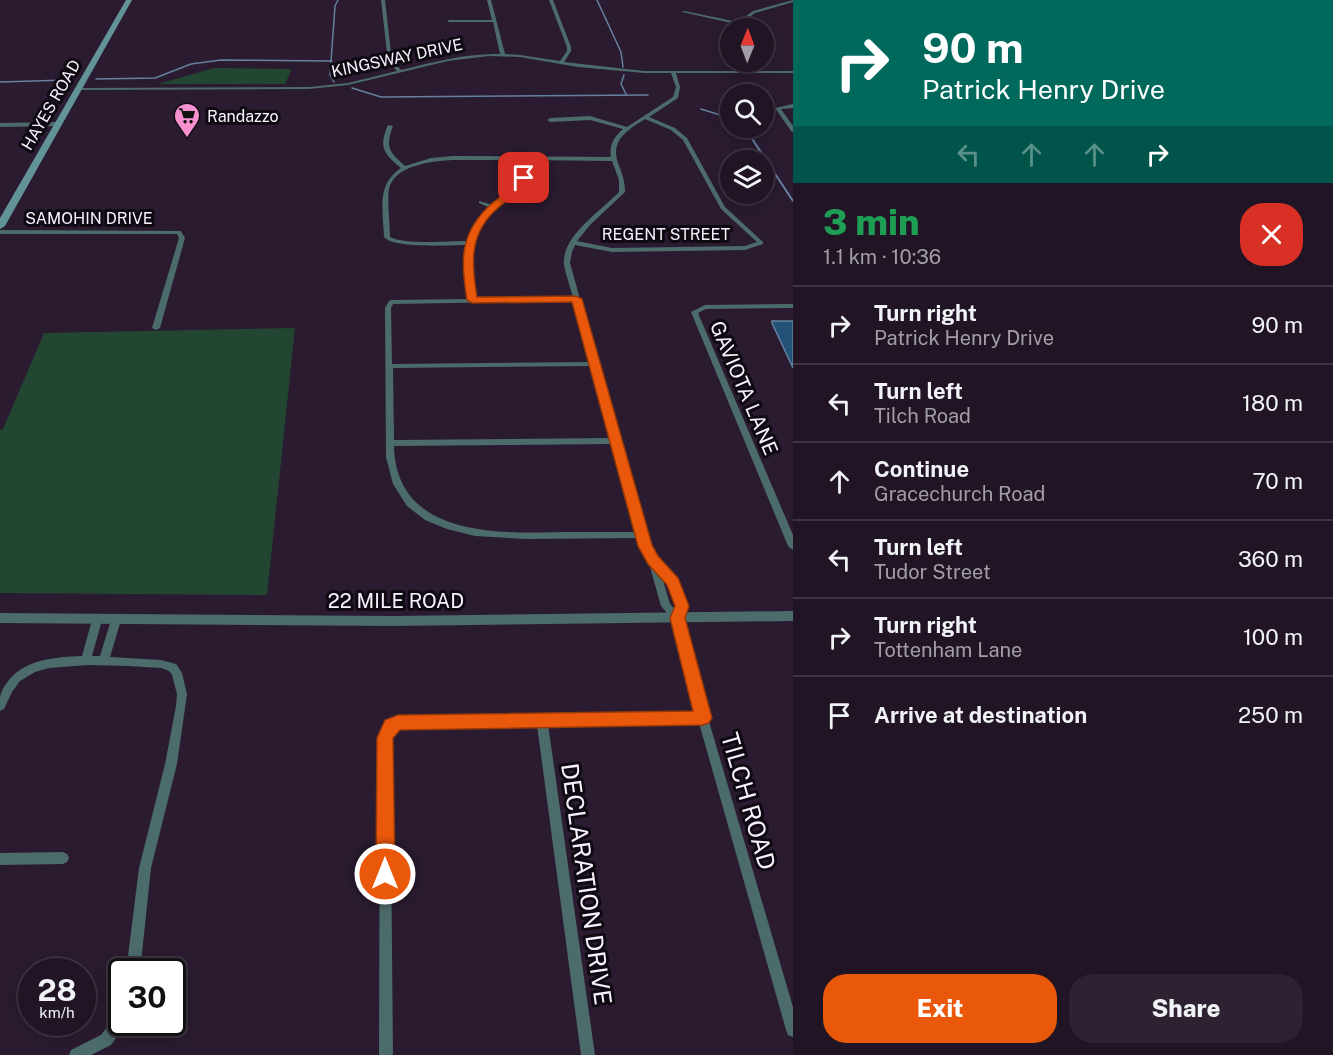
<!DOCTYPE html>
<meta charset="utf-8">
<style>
:root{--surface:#201425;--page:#2d2132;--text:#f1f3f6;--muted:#a29ea7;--line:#3d3342;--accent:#ea580c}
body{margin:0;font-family:"Public Sans",sans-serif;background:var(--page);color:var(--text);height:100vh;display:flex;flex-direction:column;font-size:22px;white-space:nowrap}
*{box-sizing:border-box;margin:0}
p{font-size:20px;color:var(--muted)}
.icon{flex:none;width:33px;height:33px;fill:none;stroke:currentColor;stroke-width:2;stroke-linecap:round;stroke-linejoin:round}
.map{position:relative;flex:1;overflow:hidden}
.panel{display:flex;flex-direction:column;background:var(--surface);width:540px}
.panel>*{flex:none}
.banner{background:#00695c;color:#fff;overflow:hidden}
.needle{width:39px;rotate:1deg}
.fabs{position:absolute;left:720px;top:18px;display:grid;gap:12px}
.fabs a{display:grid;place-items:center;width:54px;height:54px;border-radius:50%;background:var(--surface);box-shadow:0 3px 15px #0003,0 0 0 2px var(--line);font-size:30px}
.speed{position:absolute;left:18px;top:958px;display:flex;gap:12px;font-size:30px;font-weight:700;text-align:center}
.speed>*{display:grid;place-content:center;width:78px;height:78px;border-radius:50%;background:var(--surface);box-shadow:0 3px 15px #0003,0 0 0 2px var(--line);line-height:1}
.speed small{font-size:15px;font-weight:400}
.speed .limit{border:3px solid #111;border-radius:9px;background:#fff;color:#111}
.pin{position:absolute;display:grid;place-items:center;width:51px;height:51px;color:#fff;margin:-26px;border-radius:12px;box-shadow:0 3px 9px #0006}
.me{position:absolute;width:66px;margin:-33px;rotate:0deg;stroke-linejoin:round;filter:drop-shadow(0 0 4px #0008)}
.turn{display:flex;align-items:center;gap:21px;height:126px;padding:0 30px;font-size:27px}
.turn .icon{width:78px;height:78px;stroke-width:2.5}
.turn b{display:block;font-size:42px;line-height:51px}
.lanes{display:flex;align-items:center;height:57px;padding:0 30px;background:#0003;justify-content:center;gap:30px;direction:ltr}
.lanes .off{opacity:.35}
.round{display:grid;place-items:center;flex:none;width:63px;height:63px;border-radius:24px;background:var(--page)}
.headline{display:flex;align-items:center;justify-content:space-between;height:102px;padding:0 30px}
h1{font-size:36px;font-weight:800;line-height:45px;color:#1e9e55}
.cta{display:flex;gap:12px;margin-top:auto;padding:12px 30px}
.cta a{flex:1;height:69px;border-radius:24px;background:var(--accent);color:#fff;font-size:24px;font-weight:800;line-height:69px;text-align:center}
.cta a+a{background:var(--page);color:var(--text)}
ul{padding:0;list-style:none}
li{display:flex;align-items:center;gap:18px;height:78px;padding:0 30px;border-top:2px solid var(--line)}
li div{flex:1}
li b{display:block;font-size:22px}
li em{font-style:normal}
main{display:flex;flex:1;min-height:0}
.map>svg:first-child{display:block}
</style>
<main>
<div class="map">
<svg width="793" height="1055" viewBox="0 0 793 1055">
<rect width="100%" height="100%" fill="#2a1b31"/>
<path fill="#234633" d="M214,68L290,69L291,71L285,84H158Z
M295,328L267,595L0,593V430L3,429L44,333Z"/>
<path fill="#245176" stroke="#64819f" stroke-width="1.5" d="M772,321H793V368L772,323Z"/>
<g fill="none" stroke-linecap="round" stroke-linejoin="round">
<path stroke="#64819f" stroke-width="1.5" d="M597,0L621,52L623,67
M624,75L621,84L626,94
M96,79L155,78L191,64L221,60L332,61
M0,82L67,80
M334,82L330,75L335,6L338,0
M352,88L381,97L648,95
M701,109L730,118"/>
<path stroke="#64819f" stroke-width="2" d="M745,128L793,201"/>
<path fill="#4c6b6b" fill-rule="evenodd" d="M381,0H385L392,61L401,70C434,62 467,53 500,54L493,22H449L447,21L449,20H492L487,0H491L505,54L520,55L560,61L567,51V47L549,0H553L571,47V51L564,62L644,71H739L733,62H737L743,71H793V73H676L680,87L678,98L649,117L675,128L687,138L725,207L763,242V244L745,250L612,252L575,245L572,252L570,263L646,535L657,558L676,579L687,606L682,618L708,718L793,1007V1037L788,1035L786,1030L699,723L548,724L595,1055H581L537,725L406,726L395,730L390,738L393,1055H379L380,738L387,723L406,716L696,713L673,620L661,606L648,560L638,538L525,539L475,536L447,529L425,520L407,506L393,484L386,457L385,308L389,301L391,300L468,299L465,263L467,245C449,245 395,249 384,237C383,210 376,185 401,168C384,154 378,147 388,125L393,126C385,147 389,152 405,166L431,158L453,156L611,157C609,145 614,137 623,129L590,120L550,122L547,120L550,118L590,116L627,127L673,97L676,87L671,73H644L578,67L520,57L489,56L448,61L348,85L309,89L78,90L76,89L78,88L309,87L348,83L397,71L388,61ZM645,119L671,130L683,140L721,209L757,242L745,246L612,248L577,241L590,225L625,192C625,181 622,173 618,163C610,140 628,130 645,119ZM453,160H519C521,190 516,188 493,205L479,201V203L490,208C480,218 473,227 468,241C449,241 405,245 390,237C390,225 387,199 389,189C394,165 433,161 453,160ZM525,160L612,161L619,180V192C601,211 561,236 564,265C566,275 570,287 573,297L475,299C470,265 467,235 495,210C504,201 516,195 524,185L526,178ZM574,301L590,362L392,364L391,308L393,304ZM591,366L611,438L394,440L393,368ZM612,444L636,532C611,532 587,532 562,532C496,534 396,536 394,446ZM662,577L669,584L677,606L676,610L670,604Z
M793,0V2L755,13L735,28H731L736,24L682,12L684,11L738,22L753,11Z
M730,31V55L728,54L726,45L728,32Z
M793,104V108L781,109L793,126V132L791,131L775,108Z
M0,123L58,122L61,124L58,126L0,127Z
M0,230L181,231L185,238L160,328L156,330L152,328L179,238L177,234H0Z
M793,304V308L706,309L698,313L793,535V550L790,548L788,546L691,312L705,305Z
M97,616L100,617L102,620L92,656H100L111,620L113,617L116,616L119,617L121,620L110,657L161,660L176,664L182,673L187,694L177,764L151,868L140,972H126L139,868L165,764L176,706L177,694L172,675L169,671L161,668L128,666L88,665L49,668L35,672L20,681L12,692L4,709L0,711C0,706 0,701 0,697C1,692 3,688 6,684C22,659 56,657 82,656L92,620L94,617Z
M63,852L67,854L69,858L67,862L63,864L0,865V853Z
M122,1012V1023H127L111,1045L91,1055H69L71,1050L101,1035L117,1014Z"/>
<path fill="#4c6b6b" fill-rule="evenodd" d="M793,611V621L393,626L0,623V613L393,616Z"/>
<path fill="#629495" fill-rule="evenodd" d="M126,0H132L5,226L0,229V218Z"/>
</g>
<path fill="#ea580c" stroke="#983908" stroke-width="1.5" d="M520,176L528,178C522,191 511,198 499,207C469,232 471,262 477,297L576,296L582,299L652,545L658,556L678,578L689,606L685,618L712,718L709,723L703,725L400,730L393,738L395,874L392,880L385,883L379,880L376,874L377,738L385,720L398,715L693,711L670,618L675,606L667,585L648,564L638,546L572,302L472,303L467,300C461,264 459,236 487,208C499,196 512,191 520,176Z"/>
<defs>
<symbol id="supermarket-pin" viewBox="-11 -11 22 30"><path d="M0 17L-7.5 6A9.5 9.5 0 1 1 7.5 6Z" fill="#f690cf" stroke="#0f0912"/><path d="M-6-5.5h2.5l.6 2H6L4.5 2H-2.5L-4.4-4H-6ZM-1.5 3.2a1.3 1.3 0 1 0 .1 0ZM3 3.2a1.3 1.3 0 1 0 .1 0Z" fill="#111"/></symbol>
</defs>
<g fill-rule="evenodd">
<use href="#supermarket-pin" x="172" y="101" width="30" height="40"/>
</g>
<g text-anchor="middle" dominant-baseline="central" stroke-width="6" stroke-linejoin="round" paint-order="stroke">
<g font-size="16" fill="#f9f2fe" stroke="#0f0912">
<text transform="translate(397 58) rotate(-12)">KINGSWAY DRIVE</text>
<text transform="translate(51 105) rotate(-60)">HAYES ROAD</text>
<text x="89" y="218">SAMOHIN DRIVE</text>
<text x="666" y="234">REGENT STREET</text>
</g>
<g font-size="16" fill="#f9f2fe" stroke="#0f0912" text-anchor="start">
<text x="207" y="116">Randazzo</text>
</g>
<g font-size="20" fill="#f9f2fe" stroke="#0f0912">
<text transform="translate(744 388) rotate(67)">GAVIOTA LANE</text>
<text x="396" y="601">22 MILE ROAD</text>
</g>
<g font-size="24" fill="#f9f2fe" stroke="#0f0912">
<text transform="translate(749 801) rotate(74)">TILCH ROAD</text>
<text transform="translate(587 884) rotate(82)">DECLARATION DRIVE</text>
</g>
</g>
</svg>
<div class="fabs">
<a><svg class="needle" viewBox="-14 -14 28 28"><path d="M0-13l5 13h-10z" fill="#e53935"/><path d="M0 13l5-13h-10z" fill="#a29ea7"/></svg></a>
<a><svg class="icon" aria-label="search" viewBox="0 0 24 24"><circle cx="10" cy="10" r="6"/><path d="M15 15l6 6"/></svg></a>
<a><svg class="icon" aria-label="layers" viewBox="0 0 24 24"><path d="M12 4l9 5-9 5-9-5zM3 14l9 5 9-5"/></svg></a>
</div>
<div class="speed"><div>28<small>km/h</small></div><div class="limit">30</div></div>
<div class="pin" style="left:524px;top:178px;background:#d93025"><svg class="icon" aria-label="arrive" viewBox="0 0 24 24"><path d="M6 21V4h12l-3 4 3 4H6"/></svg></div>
<svg class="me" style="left:385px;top:874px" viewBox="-20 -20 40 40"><circle r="17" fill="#ea580c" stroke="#fff" stroke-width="3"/><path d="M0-11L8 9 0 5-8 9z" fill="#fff"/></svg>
</div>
<section class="panel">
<div class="banner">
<div class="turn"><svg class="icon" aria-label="right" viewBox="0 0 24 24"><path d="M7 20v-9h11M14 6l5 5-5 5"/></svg><div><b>90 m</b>Patrick Henry Drive</div></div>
<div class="lanes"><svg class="icon off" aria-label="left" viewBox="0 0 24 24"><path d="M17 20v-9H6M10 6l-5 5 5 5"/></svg><svg class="icon off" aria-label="ahead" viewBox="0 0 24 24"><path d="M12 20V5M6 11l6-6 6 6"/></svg><svg class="icon off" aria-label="ahead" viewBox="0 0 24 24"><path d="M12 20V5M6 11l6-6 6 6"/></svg><svg class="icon" aria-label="right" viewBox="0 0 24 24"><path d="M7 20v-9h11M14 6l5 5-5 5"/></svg></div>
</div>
<div class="headline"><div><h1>3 min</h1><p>1.1 km · 10:36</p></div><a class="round" style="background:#d93025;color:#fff"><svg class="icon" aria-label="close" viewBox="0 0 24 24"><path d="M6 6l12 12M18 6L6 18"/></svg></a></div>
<ul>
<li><svg class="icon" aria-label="right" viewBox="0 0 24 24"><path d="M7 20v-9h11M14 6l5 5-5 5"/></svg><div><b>Turn right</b><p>Patrick Henry Drive</p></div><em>90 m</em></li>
<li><svg class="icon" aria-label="left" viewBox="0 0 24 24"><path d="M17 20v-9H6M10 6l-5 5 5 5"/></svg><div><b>Turn left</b><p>Tilch Road</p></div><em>180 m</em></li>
<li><svg class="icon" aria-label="ahead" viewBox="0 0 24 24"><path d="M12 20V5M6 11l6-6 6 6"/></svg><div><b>Continue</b><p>Gracechurch Road</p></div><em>70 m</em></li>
<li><svg class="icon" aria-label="left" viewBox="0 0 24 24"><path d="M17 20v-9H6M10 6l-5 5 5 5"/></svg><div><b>Turn left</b><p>Tudor Street</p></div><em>360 m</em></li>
<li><svg class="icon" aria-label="right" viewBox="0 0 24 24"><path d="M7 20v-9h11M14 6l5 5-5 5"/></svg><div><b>Turn right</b><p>Tottenham Lane</p></div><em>100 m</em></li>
<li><svg class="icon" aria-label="arrive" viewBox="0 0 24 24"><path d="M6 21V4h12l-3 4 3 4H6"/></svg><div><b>Arrive at destination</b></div><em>250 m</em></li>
</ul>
<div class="cta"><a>Exit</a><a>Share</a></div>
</section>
</main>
